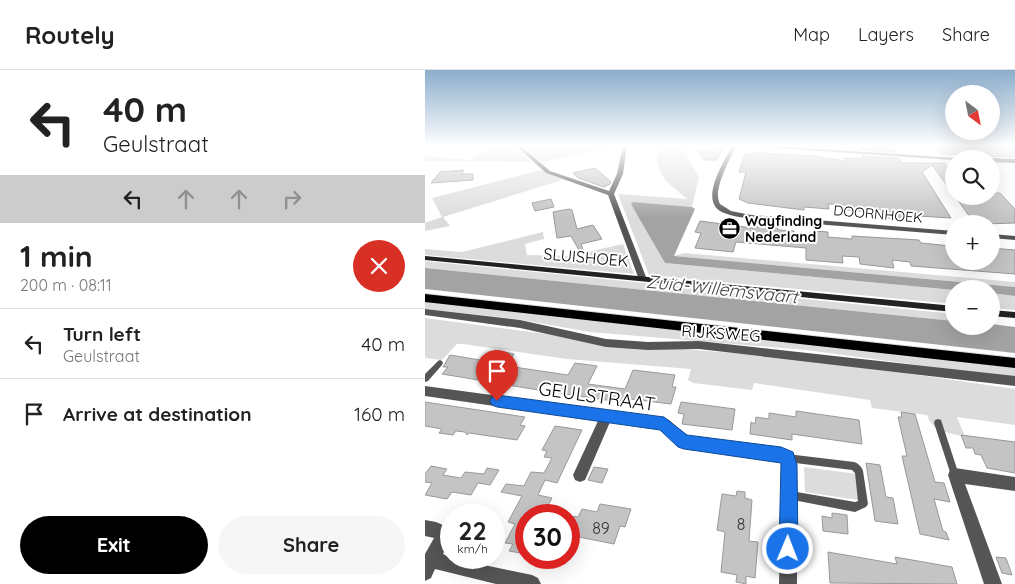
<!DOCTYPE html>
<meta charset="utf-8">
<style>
:root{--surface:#fff;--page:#f6f6f6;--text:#222;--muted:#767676;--line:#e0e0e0;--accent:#000}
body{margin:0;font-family:Quicksand,sans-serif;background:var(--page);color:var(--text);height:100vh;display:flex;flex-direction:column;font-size:19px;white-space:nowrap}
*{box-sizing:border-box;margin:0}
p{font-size:16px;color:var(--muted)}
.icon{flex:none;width:28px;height:28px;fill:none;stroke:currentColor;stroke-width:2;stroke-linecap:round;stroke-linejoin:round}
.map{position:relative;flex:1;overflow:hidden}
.details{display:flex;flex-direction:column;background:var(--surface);width:425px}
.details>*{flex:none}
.top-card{background:#fff;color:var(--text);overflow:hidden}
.needle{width:32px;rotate:148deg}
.buttons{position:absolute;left:520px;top:15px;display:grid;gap:10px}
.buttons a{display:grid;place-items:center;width:55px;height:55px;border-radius:50%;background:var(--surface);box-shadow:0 5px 20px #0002;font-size:25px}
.speed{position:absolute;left:15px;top:434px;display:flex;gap:10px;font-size:25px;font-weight:700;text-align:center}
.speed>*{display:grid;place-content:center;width:65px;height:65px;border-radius:50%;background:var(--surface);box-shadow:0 5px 20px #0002;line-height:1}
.speed small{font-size:12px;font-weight:400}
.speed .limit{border:8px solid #d22;background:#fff;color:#111}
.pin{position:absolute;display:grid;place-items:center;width:42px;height:42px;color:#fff;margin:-51px -21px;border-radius:50% 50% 50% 0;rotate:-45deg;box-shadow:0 0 5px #0007}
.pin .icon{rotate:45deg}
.me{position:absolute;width:55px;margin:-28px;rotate:1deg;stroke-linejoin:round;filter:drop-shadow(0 0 4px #0008)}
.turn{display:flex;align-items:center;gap:18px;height:105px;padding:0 20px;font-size:22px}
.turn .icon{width:65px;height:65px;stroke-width:2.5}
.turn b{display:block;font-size:35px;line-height:42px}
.lanes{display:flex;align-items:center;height:48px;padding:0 20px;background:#0003;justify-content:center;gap:25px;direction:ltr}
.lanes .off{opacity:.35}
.round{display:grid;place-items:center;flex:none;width:52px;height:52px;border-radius:26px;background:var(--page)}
.overview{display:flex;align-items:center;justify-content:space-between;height:85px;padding:0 20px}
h1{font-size:30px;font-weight:700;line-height:38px}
.button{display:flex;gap:10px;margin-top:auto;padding:10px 20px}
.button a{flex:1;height:58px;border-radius:30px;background:var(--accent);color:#fff;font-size:20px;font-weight:700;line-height:58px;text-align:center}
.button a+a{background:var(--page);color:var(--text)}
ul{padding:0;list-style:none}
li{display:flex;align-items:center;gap:15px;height:70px;padding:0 20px;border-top:1px solid var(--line)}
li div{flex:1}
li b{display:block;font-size:19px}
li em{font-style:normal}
header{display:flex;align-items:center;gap:30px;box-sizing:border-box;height:70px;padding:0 25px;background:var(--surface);border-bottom:1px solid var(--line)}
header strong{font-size:24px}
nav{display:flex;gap:28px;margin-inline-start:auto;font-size:18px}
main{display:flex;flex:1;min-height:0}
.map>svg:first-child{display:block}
</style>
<header>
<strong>Routely</strong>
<nav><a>Map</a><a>Layers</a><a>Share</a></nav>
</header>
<main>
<section class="details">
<div class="top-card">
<div class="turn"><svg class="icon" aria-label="left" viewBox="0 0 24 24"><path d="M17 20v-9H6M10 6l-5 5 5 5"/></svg><div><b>40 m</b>Geulstraat</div></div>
<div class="lanes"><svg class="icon" aria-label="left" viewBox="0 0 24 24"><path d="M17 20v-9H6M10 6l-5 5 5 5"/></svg><svg class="icon off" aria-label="ahead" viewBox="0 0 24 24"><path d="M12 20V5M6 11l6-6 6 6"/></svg><svg class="icon off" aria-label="ahead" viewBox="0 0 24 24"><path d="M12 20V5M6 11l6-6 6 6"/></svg><svg class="icon off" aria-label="right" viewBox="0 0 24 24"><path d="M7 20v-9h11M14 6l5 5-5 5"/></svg></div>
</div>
<div class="overview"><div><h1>1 min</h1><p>200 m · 08:11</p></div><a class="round" style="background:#d93025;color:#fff"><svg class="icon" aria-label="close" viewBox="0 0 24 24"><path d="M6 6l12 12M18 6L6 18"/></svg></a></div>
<ul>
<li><svg class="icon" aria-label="left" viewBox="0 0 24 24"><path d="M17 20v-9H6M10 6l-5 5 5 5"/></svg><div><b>Turn left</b><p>Geulstraat</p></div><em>40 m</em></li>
<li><svg class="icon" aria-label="arrive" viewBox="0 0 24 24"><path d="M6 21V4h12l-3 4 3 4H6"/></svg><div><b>Arrive at destination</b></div><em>160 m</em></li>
</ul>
<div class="button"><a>Exit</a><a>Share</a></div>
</section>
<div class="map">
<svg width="590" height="514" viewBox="0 0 590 514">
<rect width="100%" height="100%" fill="#fff"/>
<path fill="#dcdcdc" d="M74,76H89L106,92L0,91V86L44,90Z
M98,76H194L117,92Z
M256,76L274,107L267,137L208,132L240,193L529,220V234L224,205L193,124L262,129C243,112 229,106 233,77Z
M116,100L137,110L18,147L25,156L0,161V153L17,147L7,128Z
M118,162L119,169L100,174L102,185L144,186L198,174L209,204L0,185V179L37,182Z
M259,183L590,212V217L248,186Z
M0,191L529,244V251L0,198Z
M566,223L590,226V240L566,238Z
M0,232L590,297V308L381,280L165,262L91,249L0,239Z
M0,248L205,275L382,289L590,319V355L532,347L540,367C523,362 508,363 502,345L447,338L445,330L329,313L327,320L268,313L263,310L266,299L142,289L38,274H32L17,290L0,288Z
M379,397L432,404L433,430L380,422Z"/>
<path fill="#a3a3a3" d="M208,132L267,137L270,139L249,186L590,217V226L566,223V219L529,220L240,193L206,134Z
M0,198L529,251V256H566V254L590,257V283L0,219Z"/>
<path fill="#c4c4c4" stroke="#999" d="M291,76H299L292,90H279L272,80L288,81Z
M437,76H467L471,82L437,80Z
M509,76H590V87L516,84Z
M334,83L389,86L420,91L419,88L437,89V86L474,88L477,93H519L529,105V125L507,95L497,102L526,148L493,146L496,151L449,147L447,142L422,140L421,135L403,134L404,139L379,137V140L323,133L314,129L321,102H314L320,84Z
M170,98L186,112L185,114L179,117L153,108L148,103Z
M39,100L36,104H48V110L6,113L15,102Z
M566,123H575L590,139V153L558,154L555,151L547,150L530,126H566Z
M126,129L129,137L110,141L107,133Z
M144,139L147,140L152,159L168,155L177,169L156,174L158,180L155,182L146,166L132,168L128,142Z
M275,151L327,158L348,154L354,160L369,161V170L390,171L389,161L403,162V167L427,169V166L494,170L496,173L526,176L529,181V191H566V178L590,180V204L486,196L485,192L467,190L469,198L435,194L434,187L417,186L418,193L381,190V178L311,172L308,182L270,178L276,163L270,162Z
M70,280L89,284L82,296L143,305L150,293L172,296L163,314L200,319L208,300L250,305L247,317H251L246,334L197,328L195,332L133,323L137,316L117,313L113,320L17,304L23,297H18L25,285L61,291Z
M0,332L100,347L95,355L100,356L92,370L44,363L42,365L40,362L31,361L28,365L14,363L17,359L0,356Z
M256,332L310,339L307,360L257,354L259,344L253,343Z
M371,341L434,350L437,374L367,364V370L325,364L326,352L330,354L331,347L344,349V343L371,347Z
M476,342L490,344L510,412L519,413L525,432L509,429L518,461L521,462L524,470L495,464L477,386H482L473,347H477Z
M130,356L157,360L132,413L120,410L113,425L127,428L118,445H101V484L84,481L88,474L80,473L90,454L83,452L97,426L76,422L81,414L99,416L106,402L119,403L127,388L119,387L122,381L117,380Z
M536,365L590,372V403L562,398L556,385L550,384L548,378H541Z
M441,393L455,395L461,427L468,428L473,454L450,451Z
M6,396L22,399L18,405L36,408L40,402L59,404L62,398L74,400L65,415L53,413L46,425L27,422L22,429L0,425L7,413L0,412V404Z
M169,397L183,399L177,413L163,410Z
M312,421L320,422V428L327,430L324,471L333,472L330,508L321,506V514L311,512L312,505L296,502L300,462L292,460L297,424L311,426Z
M175,434L206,439L200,457L195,456L189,474L144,465V446L153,447L157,439L172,442Z
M407,443L422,445L423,464L398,461L397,446L407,448Z
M403,482L472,494L470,487L527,497L532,514L405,513Z
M571,487L581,488L587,505L577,503Z"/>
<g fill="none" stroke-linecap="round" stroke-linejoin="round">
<defs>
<path id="primary" d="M0,224L590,288V298L0,232Z"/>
</defs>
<use href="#primary" stroke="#dbdbdb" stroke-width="2"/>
<path fill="#555" fill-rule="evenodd" d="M15,290L17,291L18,293L17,295L3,311L0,312V304L13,291Z
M513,349L516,350L517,353L534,405L533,408L530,409L527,408L526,405L509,353L510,350Z
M362,384L429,392C433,393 437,397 438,401L443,434L441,437L430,442L363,429L361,426L363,423L366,421L430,432L433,431L430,403L427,400L362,392L359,391L358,388L359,385Z"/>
<path fill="#555" fill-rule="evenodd" d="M91,76H96L125,101L184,121L192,104L198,76H202L198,104L189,124L221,207L220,209H214L213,207L183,125L121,103Z
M307,76H311C305,90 287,120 295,134L306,141L326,145L529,161V165L326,149C316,147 304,146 295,141C275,128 299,92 307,76Z
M322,76H350L547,89L529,90Z
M566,88L590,89V93L566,92Z
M566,164L590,166V170L566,168Z
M0,239L95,250L181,269L223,272L274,271L590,306V316L274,279L223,280L181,277L95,258L0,245Z
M0,316L239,348L244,350L262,366L356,378L367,383L372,395V514H354L357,393L259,378L254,377L236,359L185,352L160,410L155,412L150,410L148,405L173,351L0,326Z
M530,398L590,407V421L540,414L577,514H559L523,405L525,400Z
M0,450L11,452L25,458L26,466L18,484L26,488L107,505L113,508L116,514H71L10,499L6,508L0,511V484L9,468L0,466Z"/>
<path fill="#222" fill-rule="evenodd" d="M0,76H3L0,78Z
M0,186L529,236V242L0,190Z
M566,240L590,242V248L566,246Z"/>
<use href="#primary" fill="#000" fill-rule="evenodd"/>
</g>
<linearGradient id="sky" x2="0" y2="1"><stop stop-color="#8cadcc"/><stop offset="0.51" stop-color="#fff"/><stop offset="1" stop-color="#fff" stop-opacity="0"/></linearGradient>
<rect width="590" height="148" fill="url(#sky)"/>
<path fill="#1a73e8" stroke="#114b97" d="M72,325L239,347L262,365L356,377L368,382L372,395L373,479L370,485L363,488L357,485L354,479L356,393L259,379L253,377L235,360L72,337L67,335L65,331L67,327Z"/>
<defs>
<symbol id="office-disc" viewBox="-11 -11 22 22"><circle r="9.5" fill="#000" stroke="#fff"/><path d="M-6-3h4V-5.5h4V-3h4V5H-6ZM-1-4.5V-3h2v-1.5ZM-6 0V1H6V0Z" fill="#fff"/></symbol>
</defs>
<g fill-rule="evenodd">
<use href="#office-disc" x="292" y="146" width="25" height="25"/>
</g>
<g text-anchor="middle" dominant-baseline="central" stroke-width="4" stroke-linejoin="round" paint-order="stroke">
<g font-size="14" fill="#000" stroke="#fff">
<text transform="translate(453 144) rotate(5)">DOORNHOEK</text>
</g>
<g font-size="14" font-weight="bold" fill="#000" stroke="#fff" text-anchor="start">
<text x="320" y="151">Wayfinding<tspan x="320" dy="16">Nederland</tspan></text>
</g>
<g font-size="16" fill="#000" stroke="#fff">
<text transform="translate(161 187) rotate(5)">SLUISHOEK</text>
<text transform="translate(296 263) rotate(4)">RIJKSWEG</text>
</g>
<g font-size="16" fill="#313131">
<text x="316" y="454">8</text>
<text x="176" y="458">89</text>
</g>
<g font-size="18" font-style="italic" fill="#444" stroke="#fff">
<text transform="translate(297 219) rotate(6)">Zuid-Willemsvaart</text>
</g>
<g font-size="19" fill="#000" stroke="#fff">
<text transform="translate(172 326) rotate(8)">GEULSTRAAT</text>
</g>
</g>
</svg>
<div class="buttons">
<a><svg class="needle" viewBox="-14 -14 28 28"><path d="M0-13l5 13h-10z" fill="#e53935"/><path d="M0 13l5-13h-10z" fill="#767676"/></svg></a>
<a><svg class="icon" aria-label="search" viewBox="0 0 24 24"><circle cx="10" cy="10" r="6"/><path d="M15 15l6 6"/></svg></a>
<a>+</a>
<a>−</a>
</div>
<div class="speed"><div>22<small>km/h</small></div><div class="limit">30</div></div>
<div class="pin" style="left:72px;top:331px;background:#d93025"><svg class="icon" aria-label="arrive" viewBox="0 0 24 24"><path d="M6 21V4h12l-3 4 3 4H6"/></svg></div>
<svg class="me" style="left:363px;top:479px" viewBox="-20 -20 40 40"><circle r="17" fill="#1a73e8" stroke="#fff" stroke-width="3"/><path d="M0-11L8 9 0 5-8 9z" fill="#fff"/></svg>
</div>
</main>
